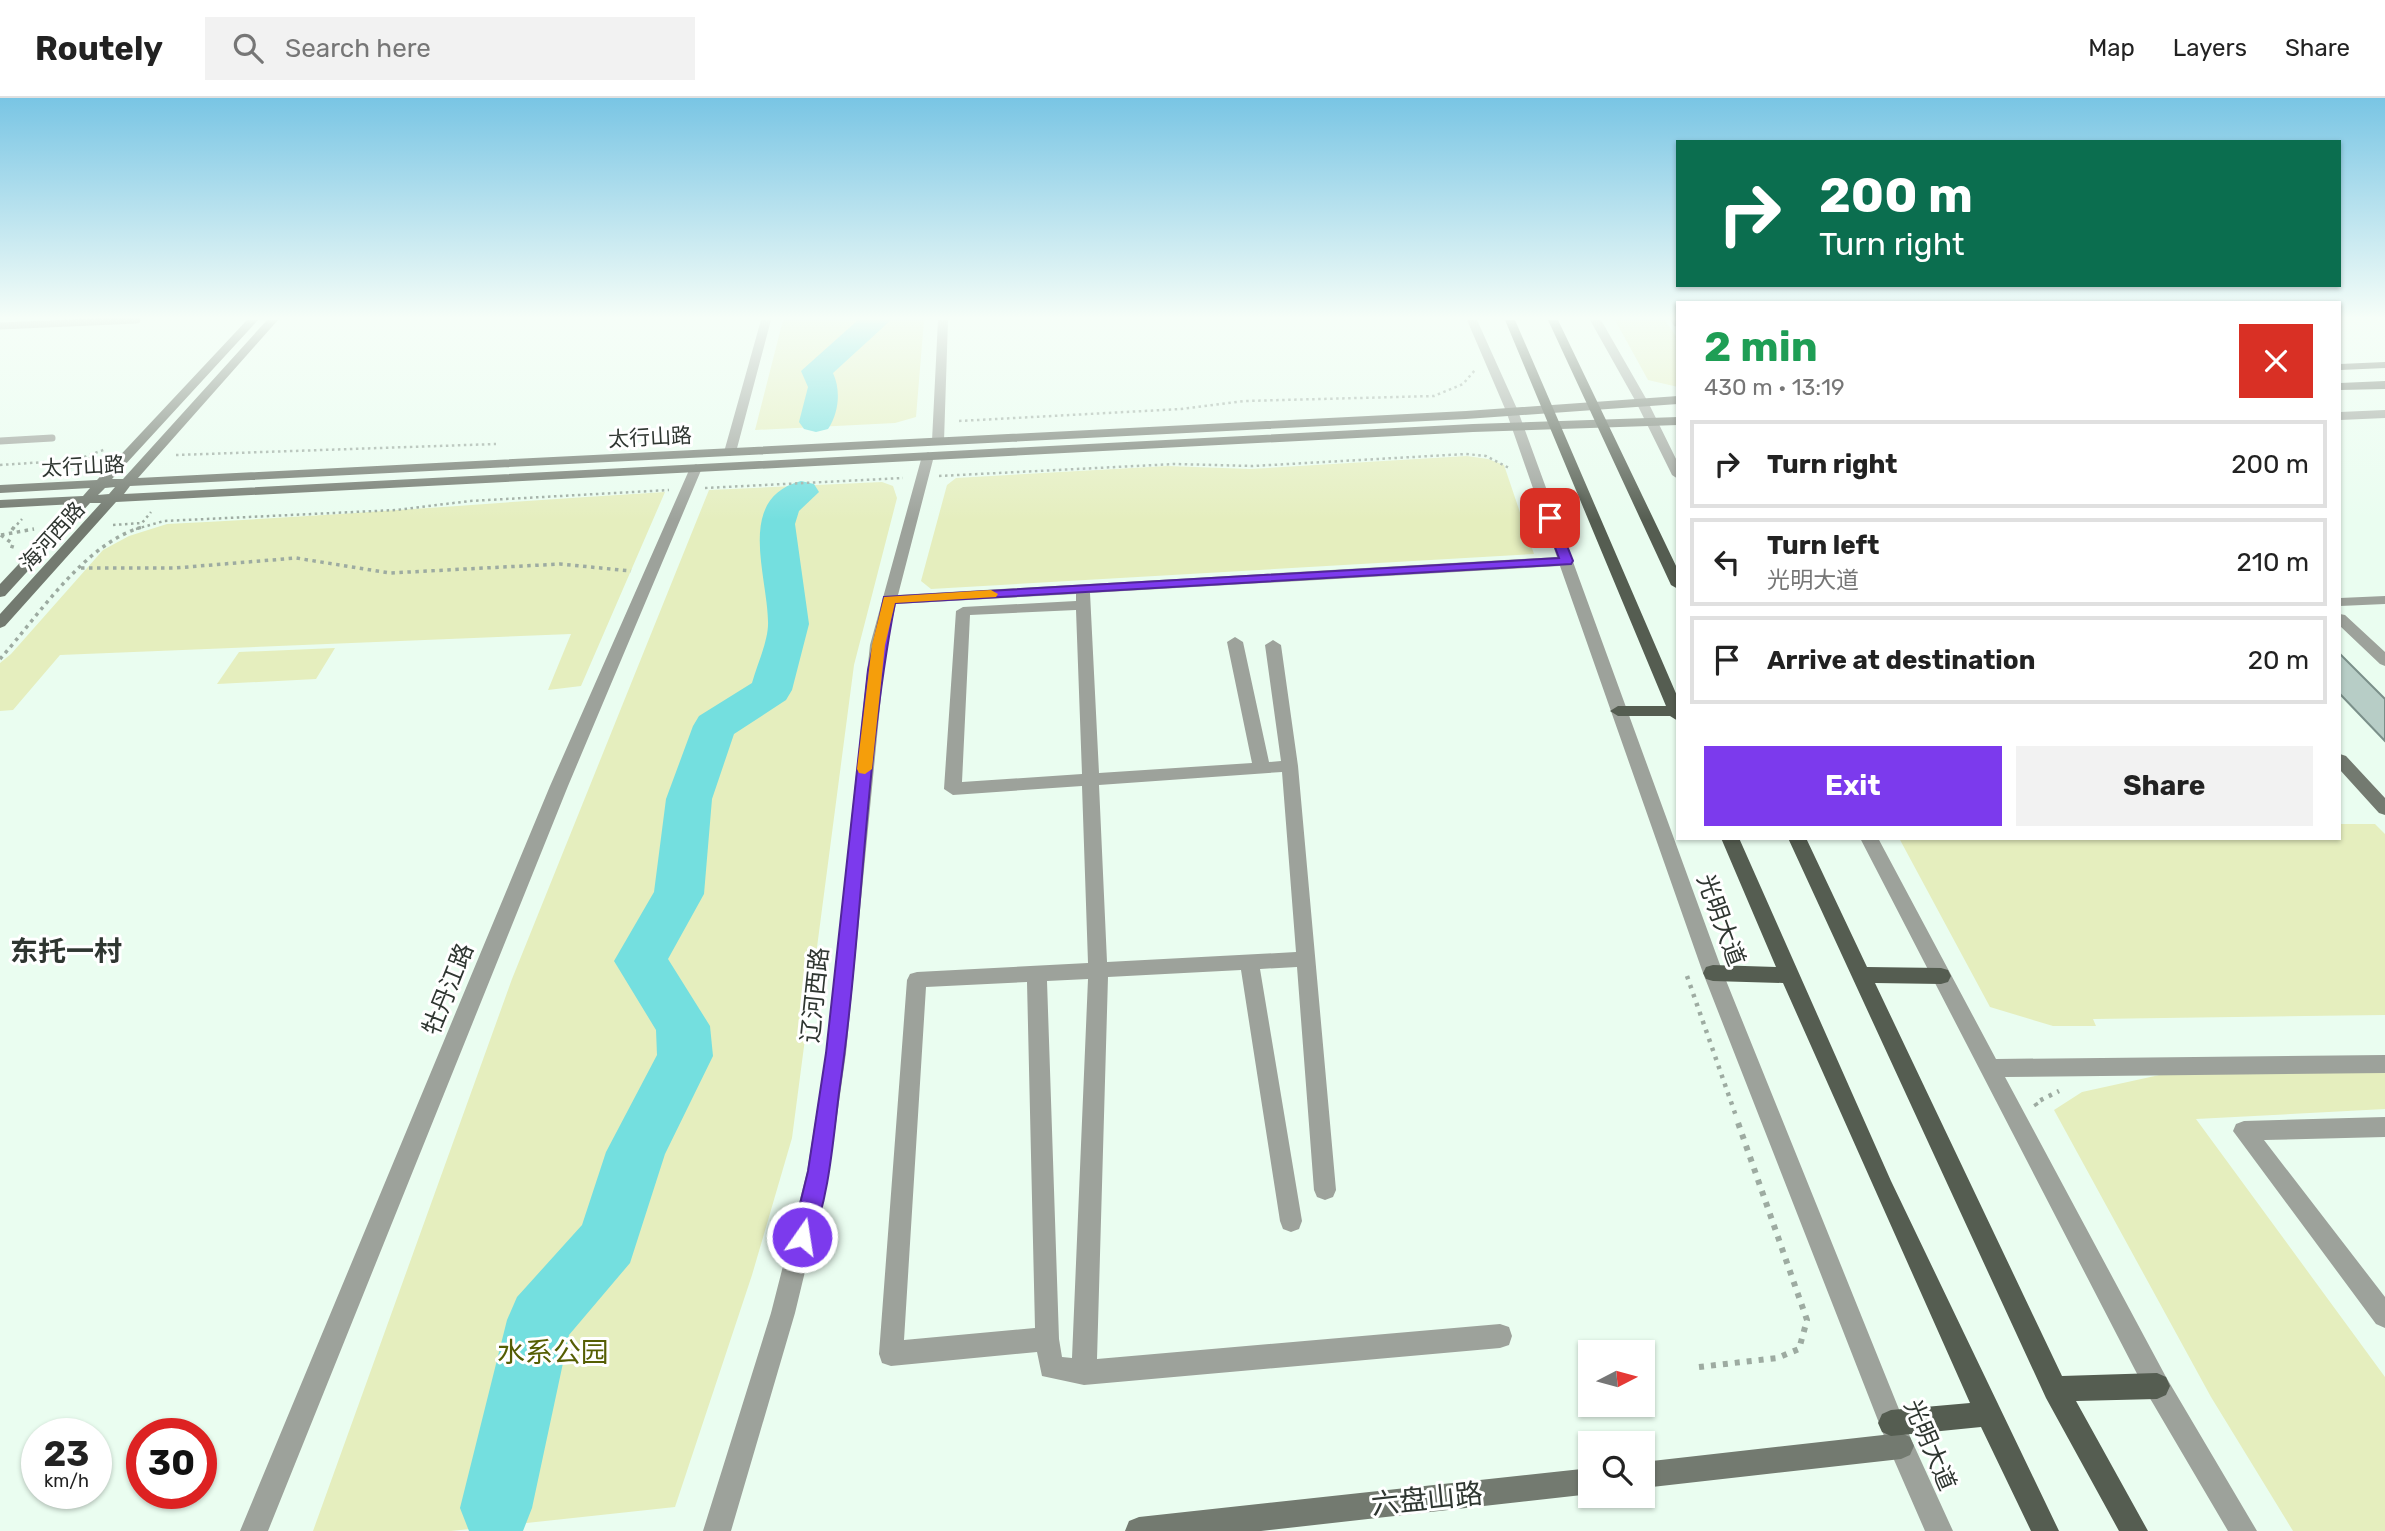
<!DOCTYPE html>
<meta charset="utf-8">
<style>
:root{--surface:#fff;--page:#f2f2f2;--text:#222;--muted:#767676;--line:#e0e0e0;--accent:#7c3aed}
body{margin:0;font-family:Rubik,"Noto Sans SC",sans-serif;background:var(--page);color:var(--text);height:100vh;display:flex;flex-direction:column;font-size:26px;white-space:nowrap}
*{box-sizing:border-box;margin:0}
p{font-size:23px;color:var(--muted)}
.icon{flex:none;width:38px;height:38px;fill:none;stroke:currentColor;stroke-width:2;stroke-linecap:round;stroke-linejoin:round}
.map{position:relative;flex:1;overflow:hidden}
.panel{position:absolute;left:1676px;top:203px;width:665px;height:539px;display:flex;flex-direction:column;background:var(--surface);border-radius:0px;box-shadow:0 2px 5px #0004}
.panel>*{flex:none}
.hud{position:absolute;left:1676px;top:42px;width:665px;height:147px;border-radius:0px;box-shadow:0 2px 5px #0004;background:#0b6e4f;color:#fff;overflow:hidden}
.needle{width:46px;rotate:84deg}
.controls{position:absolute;left:1578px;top:1242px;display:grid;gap:14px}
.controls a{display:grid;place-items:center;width:77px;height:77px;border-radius:0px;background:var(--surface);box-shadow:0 2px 5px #0004;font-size:35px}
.speed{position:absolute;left:21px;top:1320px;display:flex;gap:14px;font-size:35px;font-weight:700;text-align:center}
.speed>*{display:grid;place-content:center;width:91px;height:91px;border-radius:50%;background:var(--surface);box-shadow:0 2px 5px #0004;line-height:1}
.speed small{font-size:18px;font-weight:400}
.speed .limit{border:10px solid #d22;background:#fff;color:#111}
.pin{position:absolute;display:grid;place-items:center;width:60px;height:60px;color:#fff;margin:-30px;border-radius:14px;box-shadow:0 4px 10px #0006}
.me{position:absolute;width:77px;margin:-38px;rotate:13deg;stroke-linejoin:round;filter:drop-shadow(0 0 5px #0008)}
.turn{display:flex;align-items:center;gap:24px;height:147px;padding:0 28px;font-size:32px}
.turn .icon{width:91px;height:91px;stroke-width:2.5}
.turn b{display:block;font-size:49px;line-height:60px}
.round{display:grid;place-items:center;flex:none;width:74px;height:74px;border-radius:0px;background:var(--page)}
.head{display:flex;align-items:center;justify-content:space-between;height:119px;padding:0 28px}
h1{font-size:42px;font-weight:700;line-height:52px;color:#1e9e55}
.cta{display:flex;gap:14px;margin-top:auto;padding:14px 28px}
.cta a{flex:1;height:80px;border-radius:0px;background:var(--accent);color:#fff;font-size:28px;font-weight:700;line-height:80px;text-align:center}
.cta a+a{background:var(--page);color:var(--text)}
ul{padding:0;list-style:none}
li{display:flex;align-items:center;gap:21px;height:88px;margin:0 14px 10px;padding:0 14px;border:4px solid var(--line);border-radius:0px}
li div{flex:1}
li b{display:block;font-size:26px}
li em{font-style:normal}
header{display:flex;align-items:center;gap:42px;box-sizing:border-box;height:98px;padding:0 35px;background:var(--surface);border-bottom:2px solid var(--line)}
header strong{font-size:33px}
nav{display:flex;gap:38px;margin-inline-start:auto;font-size:24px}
.search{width:490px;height:63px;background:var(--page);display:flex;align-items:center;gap:18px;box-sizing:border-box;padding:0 24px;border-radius:0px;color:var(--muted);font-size:26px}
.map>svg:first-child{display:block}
</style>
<header>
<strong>Routely</strong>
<div class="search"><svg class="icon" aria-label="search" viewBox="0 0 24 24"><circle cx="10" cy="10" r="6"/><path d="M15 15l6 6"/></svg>Search here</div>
<nav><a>Map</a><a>Layers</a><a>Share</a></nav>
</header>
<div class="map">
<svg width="2385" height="1433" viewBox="0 0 2385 1433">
<rect width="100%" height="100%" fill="#eafdf0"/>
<path fill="#e5eebe" d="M783,222H924L916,319L895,325L755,332Z
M1615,222H1665L1678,241V289L1648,282Z
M1467,358L1488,361L1504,367L1534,456L931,491L921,483L947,387L956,380L1168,368L1250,371Z
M882,384L893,388L897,400L854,567L792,1040L752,1177L675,1409L451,1433H313L512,881L709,392Z
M665,394L581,588L548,592L571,536L60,557L13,612L0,613V565L11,556L103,452L129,438L167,426C333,418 499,404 665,394Z
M335,550L316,581L217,586L239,554Z
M2340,726H2375L2385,736V917L2093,921L2096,928H2053L1990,909L1899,740H2340Z
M2385,970V1011L2196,1021L2385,1279V1433H2293L2211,1299L2054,1012L2082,994L2164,976Z"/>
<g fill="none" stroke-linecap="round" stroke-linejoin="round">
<path fill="#74dfdf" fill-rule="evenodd" d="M858,222H891L833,275C841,292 839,315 828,331L816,334L804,331L799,324L808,289L801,273Z
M801,383L814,386L819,394L799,413L795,426L809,526L792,592L786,602L734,636L712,701L704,796L668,861L710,928L713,958L665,1056L630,1165L569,1237L532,1410L523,1433H469L460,1410L507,1222L517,1199L582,1127L606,1054L657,957L656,932L614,863L654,794L666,701L693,628L699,618L752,585C757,566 769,542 768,523C767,475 736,400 801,383Z"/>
</g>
<path fill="#b7cdc6" stroke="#7b908a" stroke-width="2" d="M2340,556L2385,601V643L2340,596Z"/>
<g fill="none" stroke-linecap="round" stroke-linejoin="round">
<path stroke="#9daba1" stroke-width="2.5" stroke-dasharray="2.5 3.5" stroke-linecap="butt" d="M959,323L1181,311L1244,303L1434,298L1463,286L1475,272
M176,357L496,346
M84,359L106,351
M0,367L76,362
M69,371L78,361L101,360
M939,378L1175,366L1253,368L1466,356L1486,358L1511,371
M705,390L903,380
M113,427L142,425L151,414
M13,431L22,421
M136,431L164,423L396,412L470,403L669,392"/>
<path stroke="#9daba1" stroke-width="3.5" stroke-dasharray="3.5 4.5" stroke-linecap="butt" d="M12,432L14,429
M1,437L34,431
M1,437L13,446L11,452
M81,470H175L296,460L390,475L560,466L631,473
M0,561C40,516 84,446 142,429"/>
<path stroke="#9daba1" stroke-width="4.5" stroke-dasharray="3.5 6" stroke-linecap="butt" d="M1687,878L1737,1021
M2037,1008L2035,1005L2059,993"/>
<path stroke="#9daba1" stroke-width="6" stroke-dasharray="5 7" stroke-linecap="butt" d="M1699,1269L1777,1260L1799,1251L1807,1222L1736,1019"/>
<path stroke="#9da29b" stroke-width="7" d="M0,228L137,222
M0,343L52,340"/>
<path fill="#9da29b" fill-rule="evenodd" d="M761,222H771L736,354L730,358L724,354Z
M938,222H948L944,343L938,347L932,343Z
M1467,222H1477L1518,313L1723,875L1911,1341L1953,1433H1925L1888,1348L1703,875L1560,468L1090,495L1099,675L1252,665L1227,544L1235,539L1243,544L1269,664L1281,663L1265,547L1273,542L1281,547L1298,668L1336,1092L1333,1099L1325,1102L1317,1099L1314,1092L1297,869L1260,871L1302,1123L1299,1131L1291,1134L1283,1131L1280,1123L1241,872L1108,879L1097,1261L1500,1226L1509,1229L1512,1238L1509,1247L1500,1250L1084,1287L1042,1278L1037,1254L891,1268L882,1265L879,1256L907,882L910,876L917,874L1088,865L1082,688L953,697L944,691L956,513L963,509L1076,503V496L896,506L886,547L846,955L829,1074L795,1215L731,1433H703L771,1215L807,1074L826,955L870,547L922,358L928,354L934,358L898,497L1557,459L1506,313ZM1076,512L1082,676L962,684L970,517ZM1282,674L1296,854L1107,864L1099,687ZM1088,881L1072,1260L1062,1259L1059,1241L1047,883ZM1027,884L1035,1230L904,1242L926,889Z
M1590,222H1601L1648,304L1678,365V381L1672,377L1636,304Z
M1671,222H1678V229L1674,228Z
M2385,312V320L2340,322V314Z
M696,366L702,370L568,688L268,1433H240L550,688L690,370Z
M2385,498V506L2340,508V500Z
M2340,516L2345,517L2385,554V568L2380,566L2340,528Z
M1860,740H1878L1996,961L2385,957V975L2005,979L2166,1279L2257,1433H2228L2148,1297Z
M2385,1019V1039L2264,1042L2385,1199V1230L2376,1226L2233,1033L2236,1026L2244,1023Z"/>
<path fill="#737a70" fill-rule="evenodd" d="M247,222H258L112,381H123L267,222H278L138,380L1466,313L1678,298V306L1466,321L130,388L124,396L1473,326L1678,319V327L1473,334L116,404L5,528L0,530V516L101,405H90L5,498L0,499V486L75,406L0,410V402L83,398L90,390L0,395V387L97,382ZM115,389L109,396L98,397L105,390Z
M2385,264V270L2340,272V266Z
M2385,283V291L2340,292V285Z
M2340,656L2346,658L2385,700V717L2379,715L2340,672Z
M1901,1335L1910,1339L1914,1348L1910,1357L1901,1361L1643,1390V1364Z
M1591,1370V1396L1261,1433H1125L1129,1423L1139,1419Z"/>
<path fill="#555d51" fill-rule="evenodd" d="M1505,222H1515L1678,600V623L1670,618H1618L1610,613L1618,608H1666Z
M1548,222H1558L1678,472V491L1671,487Z
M1721,740H1739L1891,1083L2059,1433H2031L1981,1329L1891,1338L1882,1334L1878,1325L1882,1316L1891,1312L1970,1305L1783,885L1713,883L1706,881L1703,875L1706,869L1713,867L1776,869Z
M1788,740H1806L1867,869L1941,870L1948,872L1951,878L1948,884L1941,886L1875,885L2062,1278L2157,1275L2166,1279L2170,1288L2166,1297L2157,1301L2076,1303L2148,1433H2119L2046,1300Z"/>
</g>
<linearGradient id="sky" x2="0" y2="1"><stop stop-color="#79c5e4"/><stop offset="0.52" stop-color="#f6fef8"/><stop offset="1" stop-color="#f6fef8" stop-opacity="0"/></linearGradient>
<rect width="2385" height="423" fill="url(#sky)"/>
<path fill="#7c3aed" stroke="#51269a" stroke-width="2" d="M1550,417L1556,420L1573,463L1571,466L895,505C864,667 863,833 839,995C833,1042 829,1102 810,1146L802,1149L795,1146L792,1139L808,1073L826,955L868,572L884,499L1559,460L1544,420Z"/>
<path fill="#f59e0b" d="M991,492L998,496L996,499L895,505L885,547L872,671L865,676L859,675L857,671L872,547L884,499Z"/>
<g text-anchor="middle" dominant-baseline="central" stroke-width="6" stroke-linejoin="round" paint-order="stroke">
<g font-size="21" fill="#2f3631" stroke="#fff">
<text transform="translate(650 339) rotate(-3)">太行山路</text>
<text transform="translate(83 368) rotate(-3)">太行山路</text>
<text transform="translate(52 438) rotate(-48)">海河西路</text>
</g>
<g font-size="24" fill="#2f3631" stroke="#fff">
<text transform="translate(1721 822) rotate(70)">光明大道</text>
<text transform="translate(448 891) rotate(-68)">牡丹江路</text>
<text transform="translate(815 897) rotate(-84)">辽河西路</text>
<text transform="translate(1930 1347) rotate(67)">光明大道</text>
</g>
<g font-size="28" font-weight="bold" fill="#2f3631" stroke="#fff">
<text x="66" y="853">东托一村</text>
</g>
<g font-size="28" fill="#555e03" stroke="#fff">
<text x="553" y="1254">水系公园</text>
</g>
<g font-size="28" fill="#2f3631" stroke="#fff">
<text transform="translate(1427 1401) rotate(-6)">六盘山路</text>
</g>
</g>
</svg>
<div class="controls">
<a><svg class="needle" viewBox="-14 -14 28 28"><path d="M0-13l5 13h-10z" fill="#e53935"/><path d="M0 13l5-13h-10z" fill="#767676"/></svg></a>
<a><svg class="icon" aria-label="search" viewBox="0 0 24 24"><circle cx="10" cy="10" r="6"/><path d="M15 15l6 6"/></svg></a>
</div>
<div class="speed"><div>23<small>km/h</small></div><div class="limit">30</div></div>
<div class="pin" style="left:1550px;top:420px;background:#d93025"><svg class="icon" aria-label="arrive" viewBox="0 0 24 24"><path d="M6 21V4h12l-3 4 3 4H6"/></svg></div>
<svg class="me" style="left:802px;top:1139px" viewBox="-20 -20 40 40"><circle r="17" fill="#7c3aed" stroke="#fff" stroke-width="3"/><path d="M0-11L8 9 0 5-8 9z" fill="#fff"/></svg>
<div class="hud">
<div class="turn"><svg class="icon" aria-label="right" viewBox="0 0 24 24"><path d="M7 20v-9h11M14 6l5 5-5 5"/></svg><div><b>200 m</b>Turn right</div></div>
</div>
<section class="panel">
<div class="head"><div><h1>2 min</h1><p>430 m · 13:19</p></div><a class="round" style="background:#d93025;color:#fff"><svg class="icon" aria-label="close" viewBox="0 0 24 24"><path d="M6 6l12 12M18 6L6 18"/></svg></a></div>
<ul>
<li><svg class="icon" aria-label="right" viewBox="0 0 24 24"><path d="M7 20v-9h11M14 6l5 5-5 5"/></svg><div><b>Turn right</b></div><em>200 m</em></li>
<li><svg class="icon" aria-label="left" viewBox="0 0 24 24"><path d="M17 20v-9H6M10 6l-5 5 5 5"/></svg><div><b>Turn left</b><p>光明大道</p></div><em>210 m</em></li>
<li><svg class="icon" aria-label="arrive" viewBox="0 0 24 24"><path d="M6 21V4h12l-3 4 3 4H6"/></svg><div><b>Arrive at destination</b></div><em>20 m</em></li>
</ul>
<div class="cta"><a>Exit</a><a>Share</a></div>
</section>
</div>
